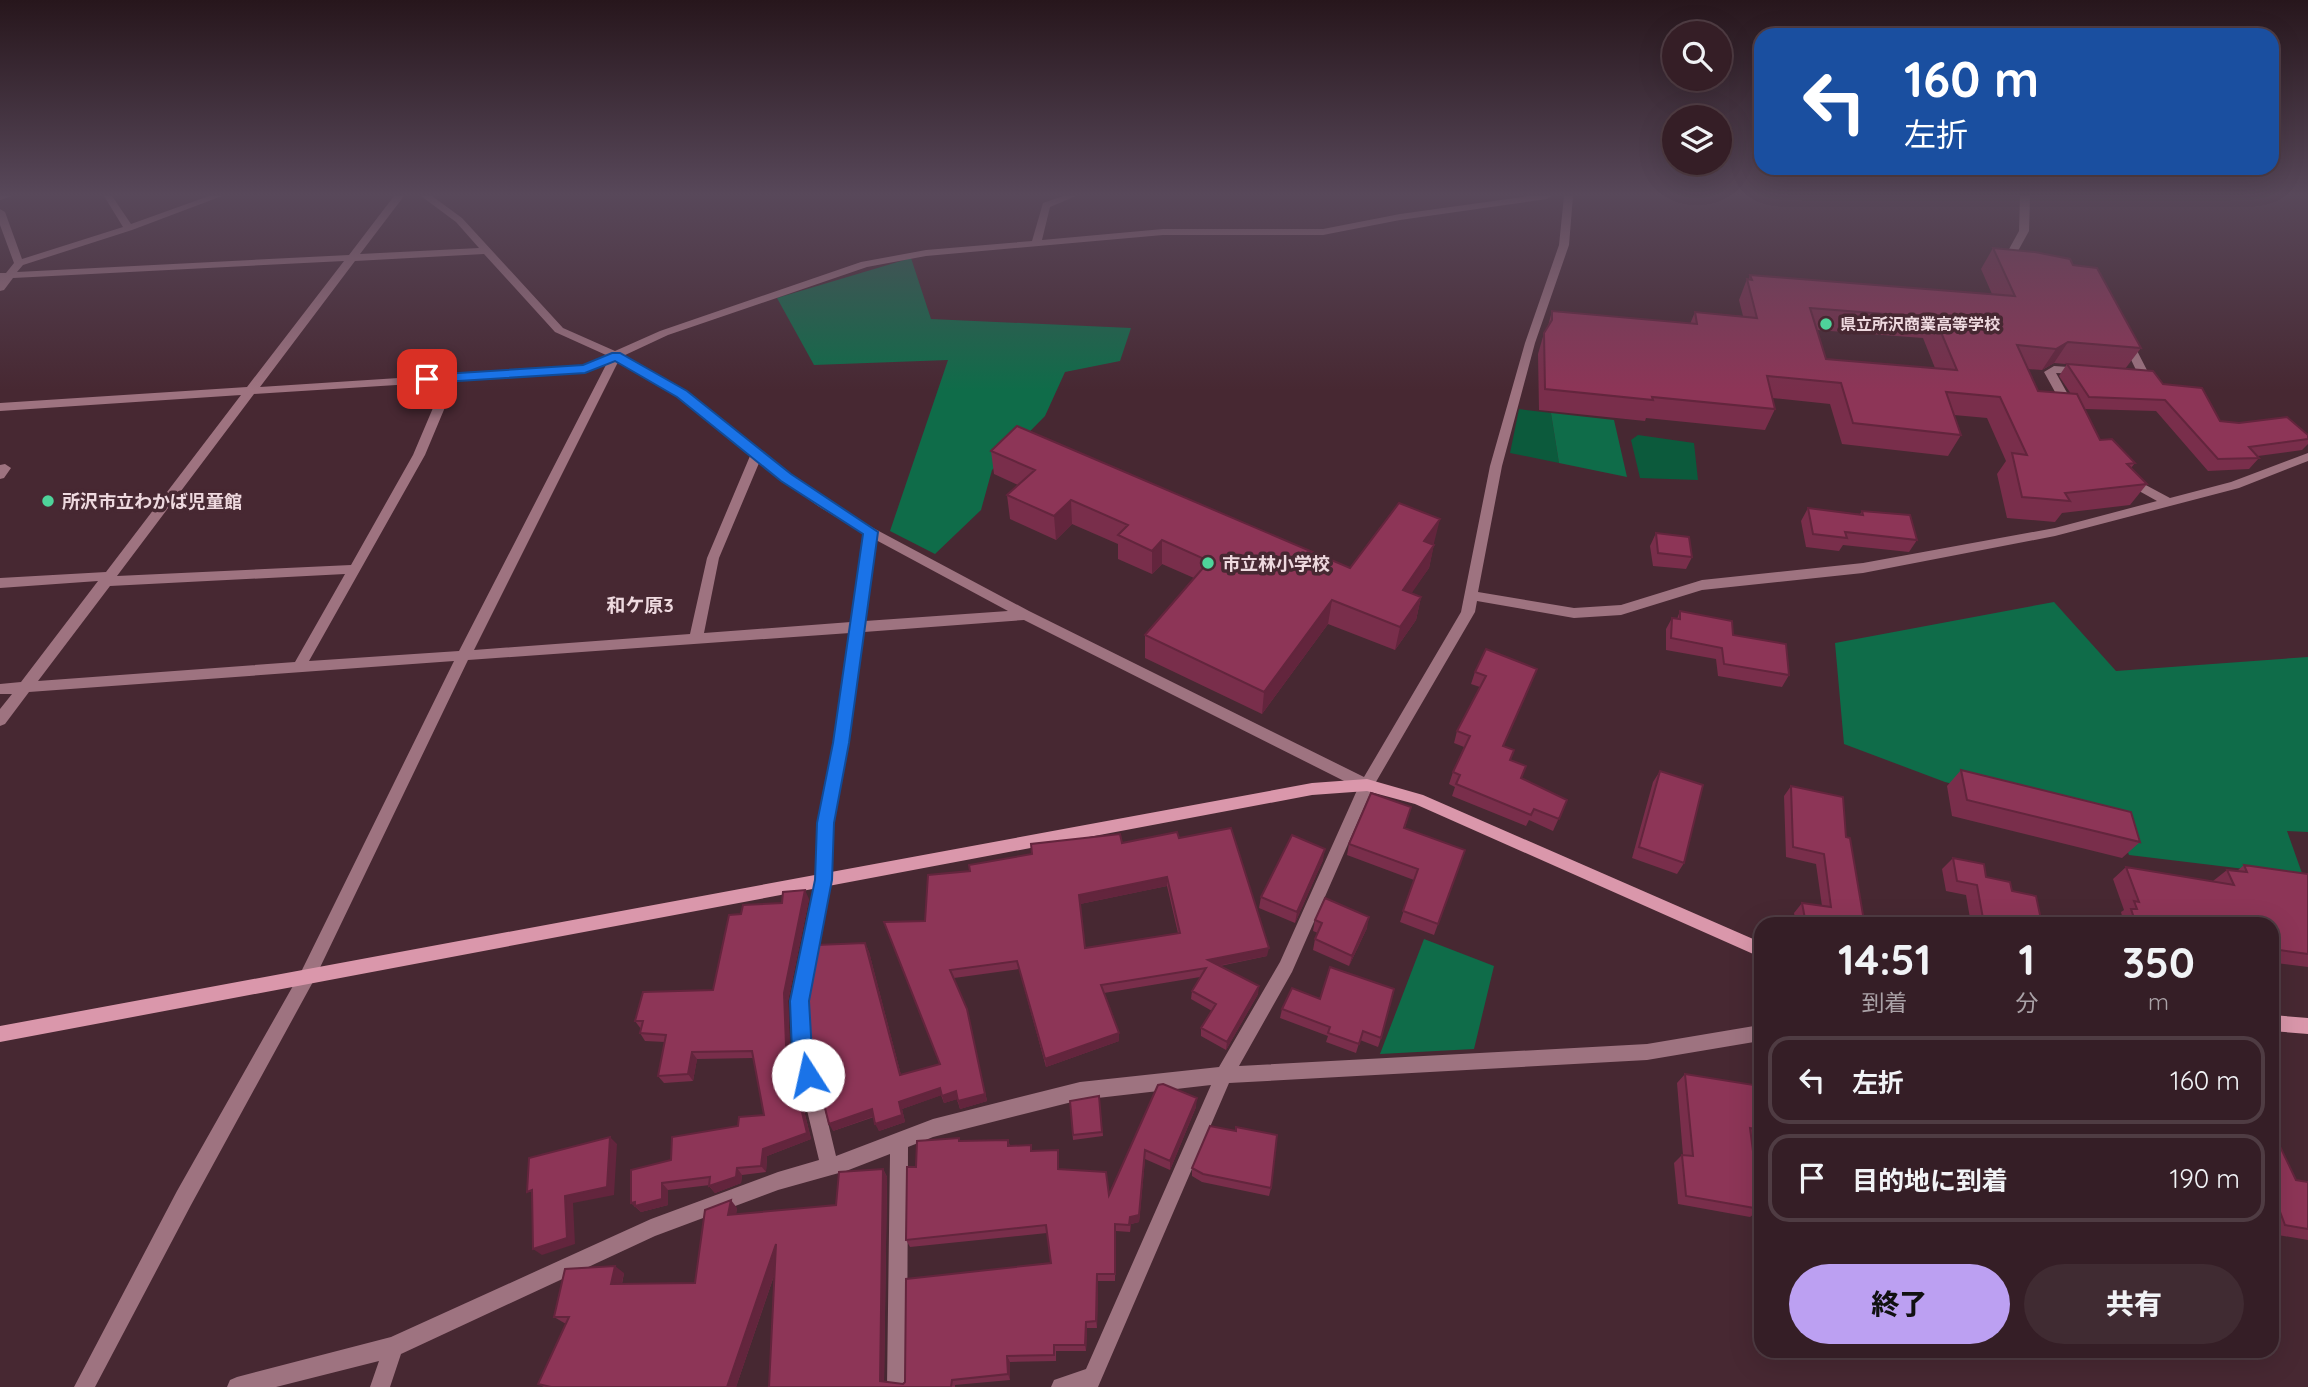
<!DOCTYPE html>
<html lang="ja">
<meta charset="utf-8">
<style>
:root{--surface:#351e26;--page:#402b32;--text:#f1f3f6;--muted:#aaa2a7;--line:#4f3c43;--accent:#bca0f2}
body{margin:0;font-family:Quicksand,"Noto Sans JP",sans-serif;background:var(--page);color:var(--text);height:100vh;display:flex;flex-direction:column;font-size:26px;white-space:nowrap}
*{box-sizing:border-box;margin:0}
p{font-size:23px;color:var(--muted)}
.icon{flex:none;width:38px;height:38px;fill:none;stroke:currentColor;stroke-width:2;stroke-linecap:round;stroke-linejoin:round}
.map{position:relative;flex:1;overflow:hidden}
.details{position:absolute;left:1754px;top:917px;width:525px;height:441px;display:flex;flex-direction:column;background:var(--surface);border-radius:21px;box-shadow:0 7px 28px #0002,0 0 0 2px var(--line)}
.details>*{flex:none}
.banner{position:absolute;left:1754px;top:28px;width:525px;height:147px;border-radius:21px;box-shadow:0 7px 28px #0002,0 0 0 2px var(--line);background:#1a4fa0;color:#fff;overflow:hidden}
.controls{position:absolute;left:1662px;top:21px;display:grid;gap:14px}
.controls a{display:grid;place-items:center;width:70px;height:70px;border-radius:50%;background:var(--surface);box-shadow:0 7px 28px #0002,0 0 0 2px var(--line);font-size:35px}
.pin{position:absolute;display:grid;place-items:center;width:60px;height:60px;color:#fff;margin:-30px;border-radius:14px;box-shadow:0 4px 10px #0006}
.me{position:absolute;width:77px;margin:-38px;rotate:350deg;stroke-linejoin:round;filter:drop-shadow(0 0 5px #0008)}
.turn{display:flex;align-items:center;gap:24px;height:147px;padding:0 35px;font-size:32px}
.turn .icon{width:91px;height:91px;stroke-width:2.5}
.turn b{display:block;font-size:49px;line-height:60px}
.eta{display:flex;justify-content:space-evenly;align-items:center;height:119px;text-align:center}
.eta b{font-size:42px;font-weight:800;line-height:49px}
.action{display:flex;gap:14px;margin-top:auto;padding:14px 35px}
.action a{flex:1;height:80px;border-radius:42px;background:var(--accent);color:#111;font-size:28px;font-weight:800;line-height:80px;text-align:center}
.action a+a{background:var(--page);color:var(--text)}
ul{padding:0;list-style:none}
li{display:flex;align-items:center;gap:21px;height:88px;margin:0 14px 10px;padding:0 21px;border:4px solid var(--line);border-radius:21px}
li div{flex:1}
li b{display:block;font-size:26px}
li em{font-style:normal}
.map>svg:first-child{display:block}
</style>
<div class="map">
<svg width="2308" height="1387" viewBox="0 0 2308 1387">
<rect width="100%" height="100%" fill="#472832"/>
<path fill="#0c5a3c" d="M1519,409L1551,413L1559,463L1510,453Z
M1638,435L1694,443L1698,480L1640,478L1631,440Z"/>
<path fill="#0f6c49" d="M911,258L931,319L1131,328L1120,361L1065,372L1045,416L992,470L981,510L935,554L890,531L948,360L814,365L777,298Z
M1551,413L1614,420L1627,477L1559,463Z
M2054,602L2116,671L2308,657V832L2287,831L2303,876L2129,855L2118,826L1945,782L1844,744L1835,643Z
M1424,939L1494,966L1474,1049L1380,1054Z"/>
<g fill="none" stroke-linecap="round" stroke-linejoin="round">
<path fill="#9e7380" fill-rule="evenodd" d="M0,196H12L0,200Z
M104,196H112L131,224L209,196H222L132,230L23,265L17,272L349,255L394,196H404L360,254L479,248L456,222L421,196H432L462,218L563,328L615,351L660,331L861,262L926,250L1032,241L1043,203L1063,196H1076L1050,207L1042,240L1163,229H1323L1400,214L1530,196H1551L1547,199L1400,220L1323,235H1163L926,256L867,267L668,335L623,356L686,391L756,449L826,500L875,529L1029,611L1364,777L1461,612L1490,466L1525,343L1559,245L1564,196H1573L1569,245L1535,343L1502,466L1478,592L1574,608L1621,605L1702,580L1863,563L2055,528L2157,501L2123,482L2121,479L2123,476L2127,475L2170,498L2231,482L2308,453V461L2239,488L2055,536L1863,573L1702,590L1621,615L1574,618L1477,601L1475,612L1373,787L1292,972L1239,1066L1647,1044L1760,1025V1041L1647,1060L1229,1083L1098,1387H1051L1054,1380L1086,1369L1211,1085L1080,1100L933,1137L908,1147L907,1387H887L890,1154L846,1171L778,1190L655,1236L401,1354L390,1387H370L379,1361L276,1387H227L230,1380L237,1377L391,1337L651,1219L778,1172L819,1160L793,1052L791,1001L816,880L818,823L834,743L850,633L468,660L314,980L191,1205L95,1387H74L177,1191L302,970L454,661L29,692L5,724L0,726V709L12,694H0V684L21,682L98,581L0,588V578L106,572L241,395L0,411V403L247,387L344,261L13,278L4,290L0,291V273H6L14,263L0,225V209L5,212L22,259L123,227ZM484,254L555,332L606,355L583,366L260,387L355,261ZM618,362L678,397L750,456L707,558L690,634L474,650ZM607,363L459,651L309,661L425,455L456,381L585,372ZM444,382L413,455L351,565L117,576L254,394ZM759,463L818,506L864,534L851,622L704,633L719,558ZM876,540L1008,611L865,621ZM345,574L295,662L38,681L110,586ZM1024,620L1358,788L1280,962L1219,1067L1080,1082L933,1119L836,1156L811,1052L807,1001L832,880L834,823L848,743L864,632Z
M2020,196H2030L2029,231L2013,260L2018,265L2013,268L2003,260L2019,231Z
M2127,338L2132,341L2149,374L2147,376L2131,380L2125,377L2137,372L2122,341Z
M2054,366L2083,368L2089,371L2083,374L2056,373L2075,407L2073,410H2065L2044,372Z
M5,464L11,468L4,478L0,479V465Z"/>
<path fill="#da97ab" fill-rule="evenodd" d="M1367,779L1423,795L1760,942V957L1415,804L1367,791L1312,795L0,1042V1026L1312,783Z
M2272,1015L2308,1018V1034L2272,1031Z"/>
</g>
<path fill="#792e4b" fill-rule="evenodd" d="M1993,248L2073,265L2141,348L2125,369L2054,363L2042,370L2028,369L2038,391L2071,394L2059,376L2067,364L2163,384L2220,421L2308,435V444L2302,450L2258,456L2259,458L2249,469L2208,471L2156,411L2084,409L2100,440L2135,463L2131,468L2147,484L2130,505L2062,513L2055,522L2007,518L1997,474L2006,461L1987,418L1954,415L1961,435L1948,456L1842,444L1830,404L1772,398L1775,409L1765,430L1646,418L1645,421L1539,410L1538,354L1544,333L1548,326L1552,311L1690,324L1695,312L1743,316L1739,300L1747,279H1749L1750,275L1992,294L1981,269ZM1817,330L1923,338L1935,368L1826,359Z
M991,451L1350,568L1434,543L1429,568L1411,593L1421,597L1416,620L1395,650L1328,624L1262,714L1145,658V635L1194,578L1162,564L1152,574L1118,559V544L1072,524L1056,540L1010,519L1007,495L1018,485L994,474Z
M1808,508L1860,514L1862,511L1917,540L1909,552L1843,545L1839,551L1806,547L1801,521Z
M1656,533L1692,557L1686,569L1653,566L1650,546Z
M1680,611L1733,635L1789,675L1782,687L1718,676L1716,659L1666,650V629L1672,618L1677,619Z
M1475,672L1532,681L1503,746L1510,760L1521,778L1567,800L1553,831L1529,820L1526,826L1452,796L1455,787L1449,784L1453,772L1464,747L1454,743L1457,731L1480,687L1471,684Z
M1961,770L2140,842L2122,858L1952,816L1947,786Z
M1660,771L1684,863L1677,874L1632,858L1653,782Z
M1791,786L1846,837L1864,921L1878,924H1796L1794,913L1802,903L1822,906L1816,864L1786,857L1784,796Z
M1411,807L1405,828L1465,850L1434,935L1400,922L1414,880L1347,855L1349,844Z
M1179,838L1267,956L1220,966L1258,994L1226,1050L1201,1036V1028L1212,1011L1191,999L1192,991L1200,977L1104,993L1119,1033V1041L1046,1067L1019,969L954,978L969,1017L987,1101L960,1109L957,1099L944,1103L941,1095L902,1109L905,1122L879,1131L874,1117L833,1131L865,943L869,952L901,1075L940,1064L925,921L970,871L1122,843ZM1167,886L1178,933L1085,948L1080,904Z
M1953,858L2012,891L2042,924H1971L1966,895L1946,891L1942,869Z
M1323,860L1295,923L1259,908L1261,897Z
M2244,865L2308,874V967L2276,963L2279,969L2272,973V924H2118L2117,920L2122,916L2121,912L2124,910L2113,879L2126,867L2213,881L2227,870L2237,871Z
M809,899L788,1001L790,1053L811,1139L767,1156L766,1172L742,1175L741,1183L715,1193L709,1186L710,1185L668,1190V1205L641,1212L631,1203L671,1160L738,1126L764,1115L754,1058L697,1059L693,1081L664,1083L658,1076L665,1042L645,1041L640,1033L641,1029L635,1021L713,990L741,914Z
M1315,920L1367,928L1349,966L1313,950L1315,939L1318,933L1313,931Z
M1292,988L1381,1038L1378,1047L1360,1040L1356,1053L1326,1042L1328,1036L1280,1018L1282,1009Z
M1685,1074L1760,1086V1131L1751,1139L1757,1182L1760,1183V1215L1754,1214L1750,1217L1678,1204L1674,1163L1682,1155H1683L1677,1083Z
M1158,1085L1196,1107L1170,1170L1145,1159L1139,1222L1131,1224L1130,1232L1116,1231L1115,1281H1098L1097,1328H1087L1086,1351H1056V1361L1010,1362V1380L955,1385V1387H769L775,1273L736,1387H544L538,1384L566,1324L554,1317L624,1273L622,1284L695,1283L737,1208L736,1214L836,1205L883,1169L887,1177L884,1382L903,1384L1051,1263L1047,1233L910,1247L906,1240L916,1167L960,1141L1008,1140L1010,1146L1031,1145L1032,1151L1059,1159V1169L1109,1195Z
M1099,1096L1103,1136L1073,1140L1070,1101Z
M1236,1131L1271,1188L1269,1196L1202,1182L1192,1176V1168Z
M2272,1135L2296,1180L2308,1182V1240L2272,1234Z"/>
<path fill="#63253d" d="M2068,342L2054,363L2042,370L2056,349Z
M1071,500L1072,524L1056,540L1054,516Z
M1440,519L1434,543L1419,564L1424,541Z
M1162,540V564L1152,574V551Z
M1434,545L1429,568L1398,613L1403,590Z
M1421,597L1416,620L1395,650L1400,627Z
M1332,600L1328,624L1262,714L1264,692Z
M1325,849L1323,860L1295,923L1297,912Z
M1167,877V886L1080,904L1079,895Z
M805,890L809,899L788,1001L790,1053L811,1139L767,1156L766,1172L761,1166L763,1149L786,1045L784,993Z
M1369,917L1367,928L1349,966L1352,956Z
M865,943L869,952L903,1083L900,1075Z
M1269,948L1267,956L1207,968L1208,960Z
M1259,986L1258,994L1226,1050L1227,1042Z
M969,1017L987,1101L960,1109L958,1101Z
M1119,1033V1041L1046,1067L1045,1059Z
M692,1052L697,1059L693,1081L688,1074Z
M940,1088L942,1095L902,1109L905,1122L879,1131L875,1124L899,1102Z
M956,1091L958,1099L944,1103L942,1096Z
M1197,1098L1196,1107L1170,1170V1161Z
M872,1109L875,1116L833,1131L829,1124Z
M610,1137L617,1144L614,1195L573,1203L575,1244L542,1255L533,1249L565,1196Z
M1145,1150L1139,1222L1131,1224L1130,1232V1217Z
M737,1168L742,1175L741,1183L715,1193L709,1186Z
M883,1169L887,1177L884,1387L880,1381Z
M662,1183L668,1190V1205L641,1212L631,1203L635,1202Z
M731,1200L737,1208L735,1223L728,1215Z
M776,1244L782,1252L736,1387H727Z
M615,1266L624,1273L620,1291L611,1284Z
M1097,1274L1098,1281L1097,1328L1096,1321Z
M1086,1322L1087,1328L1086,1351L1085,1345Z
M1007,1356L1010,1362V1380L1008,1374Z"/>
<path fill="#8d3557" stroke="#63253d" stroke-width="2" fill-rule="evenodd" d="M1993,248L2035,252L2070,259L2073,265L2097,268L2141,348L2068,342L2056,349L2017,345L2038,391L2077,394L2100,440L2112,439L2135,463L2127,464L2147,484L2065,493L2070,501L2022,497L2012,453L2027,455L2000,397L1946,392L1961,435L1853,423L1841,383L1767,376L1775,409L1652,397L1653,400L1545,389L1544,333L1552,320V311L1697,324L1695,312L1757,318L1747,279L1752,280L1750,275L2015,296ZM1810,308L1935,318L1957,370L1826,359Z
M2067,364L2153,371L2163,384L2202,388L2220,421L2239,423L2287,417L2308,435V439L2249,447L2259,458L2218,459L2165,400L2089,397Z
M1017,426L1350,568L1399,503L1440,519L1424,541L1434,545L1403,590L1421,597L1400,627L1332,600L1264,692L1145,635L1209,561L1162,540L1152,551L1118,535L1128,525L1071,500L1054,516L1007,495L1035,470L991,451Z
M1808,508L1863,515L1862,511L1910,515L1917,540L1845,532L1847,538L1813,534Z
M1656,533L1689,537L1692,557L1658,553Z
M1680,611L1732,621L1733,635L1786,644L1789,675L1724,664L1722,648L1671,638L1672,618L1680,619Z
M1486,649L1537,669L1503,746L1514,750L1510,760L1526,766L1521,778L1567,800L1559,819L1534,809L1531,815L1456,784L1460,775L1453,772L1470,736L1457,731L1486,676L1475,672Z
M1961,770L2131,812L2140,842L1967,800Z
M1660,771L1703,785L1684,863L1639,847Z
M1791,786L1843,797L1846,837L1850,838L1864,921L1878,924H1806L1802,903L1831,907L1824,854L1793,847Z
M1371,793L1411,807L1404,828L1465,850L1438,924L1403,911L1418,869L1349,844Z
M1231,828L1269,948L1208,960L1259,986L1227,1042L1201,1028L1216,1004L1192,991L1206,968L1101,985L1119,1033L1045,1059L1017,961L950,970L967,1009L985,1094L958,1101L956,1091L942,1096L940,1088L899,1102L902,1115L875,1124L872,1109L829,1124L809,1044L806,993L816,945L865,943L900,1075L940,1064L884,922L925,921L928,875L970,871L969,865L1032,854L1031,844L1120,834L1122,843L1177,832L1179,838ZM1167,877L1180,933L1085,948L1079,895Z
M1292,835L1325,849L1297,912L1261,897Z
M1953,858L1984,864L1986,877L2010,882L2012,891L2036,896L2042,924H1984L1977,885L1957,881Z
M2244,865L2308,874V954L2272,949V924H2136L2131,909H2137L2134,901L2139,902L2126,867L2234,885L2227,870L2247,872Z
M805,890L784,993L786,1045L807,1133L763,1149L761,1166L737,1168L736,1177L709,1186L710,1177L662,1183V1199L635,1206V1202L631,1203V1170L671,1160L672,1137L738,1126L739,1117L764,1115L752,1051L692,1052L688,1074L658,1076L666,1035L640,1033L643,1021H635L643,992L713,990L729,915L741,914L743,905L782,903L783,892Z
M1325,898L1369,917L1352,956L1315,939L1322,923L1315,920Z
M2272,952L2279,969L2272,968Z
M1330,967L1394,989L1381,1038L1363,1031L1359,1044L1328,1033L1330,1027L1282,1009L1292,988L1320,999Z
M1685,1074L1760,1086V1130L1750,1128L1757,1182L1760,1183V1209L1686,1196L1682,1155L1693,1156Z
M1163,1084L1197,1098L1170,1161L1145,1150L1139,1215L1130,1217L1129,1225L1115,1224V1274H1097L1096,1321L1086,1322L1085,1345H1054V1355L1007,1356L1008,1374L952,1380L951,1387H769L776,1244L727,1387H551L538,1384L569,1317H554L565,1269L615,1266L611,1284L695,1283L705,1210L731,1200L728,1215L836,1205L839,1172L883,1169L880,1381L903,1384L905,1382L906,1279L1051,1263L1046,1225L906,1240L907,1167H916L917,1141L959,1138V1141L1008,1140V1146L1031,1145V1151L1058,1150V1169L1106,1172L1109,1195L1158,1085Z
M1099,1096L1102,1132L1073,1135L1070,1101Z
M1210,1126L1236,1131V1127L1277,1135L1271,1188L1203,1174L1192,1168Z
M2272,1135L2275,1136L2296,1180L2308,1182V1229L2285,1225L2276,1201H2272Z
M610,1137L607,1187L565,1196L567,1238L533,1249L532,1190L527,1192L529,1158Z"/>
<linearGradient id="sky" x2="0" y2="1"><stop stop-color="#27161c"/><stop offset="0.5" stop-color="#58485a"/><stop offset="1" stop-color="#58485a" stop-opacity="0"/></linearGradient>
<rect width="2308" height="390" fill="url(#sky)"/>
<path fill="#1a73e8" stroke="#114b97" stroke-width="2" d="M612,353H620L687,391L791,474L878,532L849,743L834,823L832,880L809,1001L812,1052L818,1075L815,1081L808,1084L801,1081L792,1052L790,1001L815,880L817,823L833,743L863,534L781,481L677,397L615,361L585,373L427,383L420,379L427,375L583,365Z"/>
<g fill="#4ed39a" stroke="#472832" stroke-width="2.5">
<circle cx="1826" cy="324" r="7"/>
<circle cx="48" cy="501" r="7"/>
<circle cx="1208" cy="563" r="7"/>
</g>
<g text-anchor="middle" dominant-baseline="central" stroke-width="7" stroke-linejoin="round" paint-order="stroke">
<g font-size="16" font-weight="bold" fill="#eed9df" stroke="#472832" text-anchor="start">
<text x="1840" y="324">県立所沢商業高等学校</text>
</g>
<g font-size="18" font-weight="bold" fill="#eed9df" stroke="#472832" text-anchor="start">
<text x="62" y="501">所沢市立わかば児童館</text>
<text x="1222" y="563">市立林小学校</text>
</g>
<g font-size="19" font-weight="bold" fill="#eed9df" stroke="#472832">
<text x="640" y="605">和ケ原3</text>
</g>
</g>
</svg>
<div class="controls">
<a><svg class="icon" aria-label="search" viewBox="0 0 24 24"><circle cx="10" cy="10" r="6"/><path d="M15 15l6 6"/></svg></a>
<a><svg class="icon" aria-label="layers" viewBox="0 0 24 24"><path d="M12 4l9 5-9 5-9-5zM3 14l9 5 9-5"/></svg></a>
</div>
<div class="pin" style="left:427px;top:379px;background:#d93025"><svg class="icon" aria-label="arrive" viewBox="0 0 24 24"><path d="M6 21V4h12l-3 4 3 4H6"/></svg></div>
<svg class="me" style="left:808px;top:1075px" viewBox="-20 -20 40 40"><circle r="19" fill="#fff"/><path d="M0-13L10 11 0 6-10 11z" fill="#1a73e8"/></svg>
<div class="banner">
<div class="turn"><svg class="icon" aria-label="left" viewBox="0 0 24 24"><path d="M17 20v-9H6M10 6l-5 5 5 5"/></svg><div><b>160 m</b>左折</div></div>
</div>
<section class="details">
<div class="eta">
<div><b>14:51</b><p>到着</p></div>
<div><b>1</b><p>分</p></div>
<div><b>350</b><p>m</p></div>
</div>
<ul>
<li><svg class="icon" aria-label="left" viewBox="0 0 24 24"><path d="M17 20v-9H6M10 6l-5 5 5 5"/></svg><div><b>左折</b></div><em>160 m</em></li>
<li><svg class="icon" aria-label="arrive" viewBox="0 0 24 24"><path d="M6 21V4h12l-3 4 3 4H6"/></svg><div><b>目的地に到着</b></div><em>190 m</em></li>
</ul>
<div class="action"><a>終了</a><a>共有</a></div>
</section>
</div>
